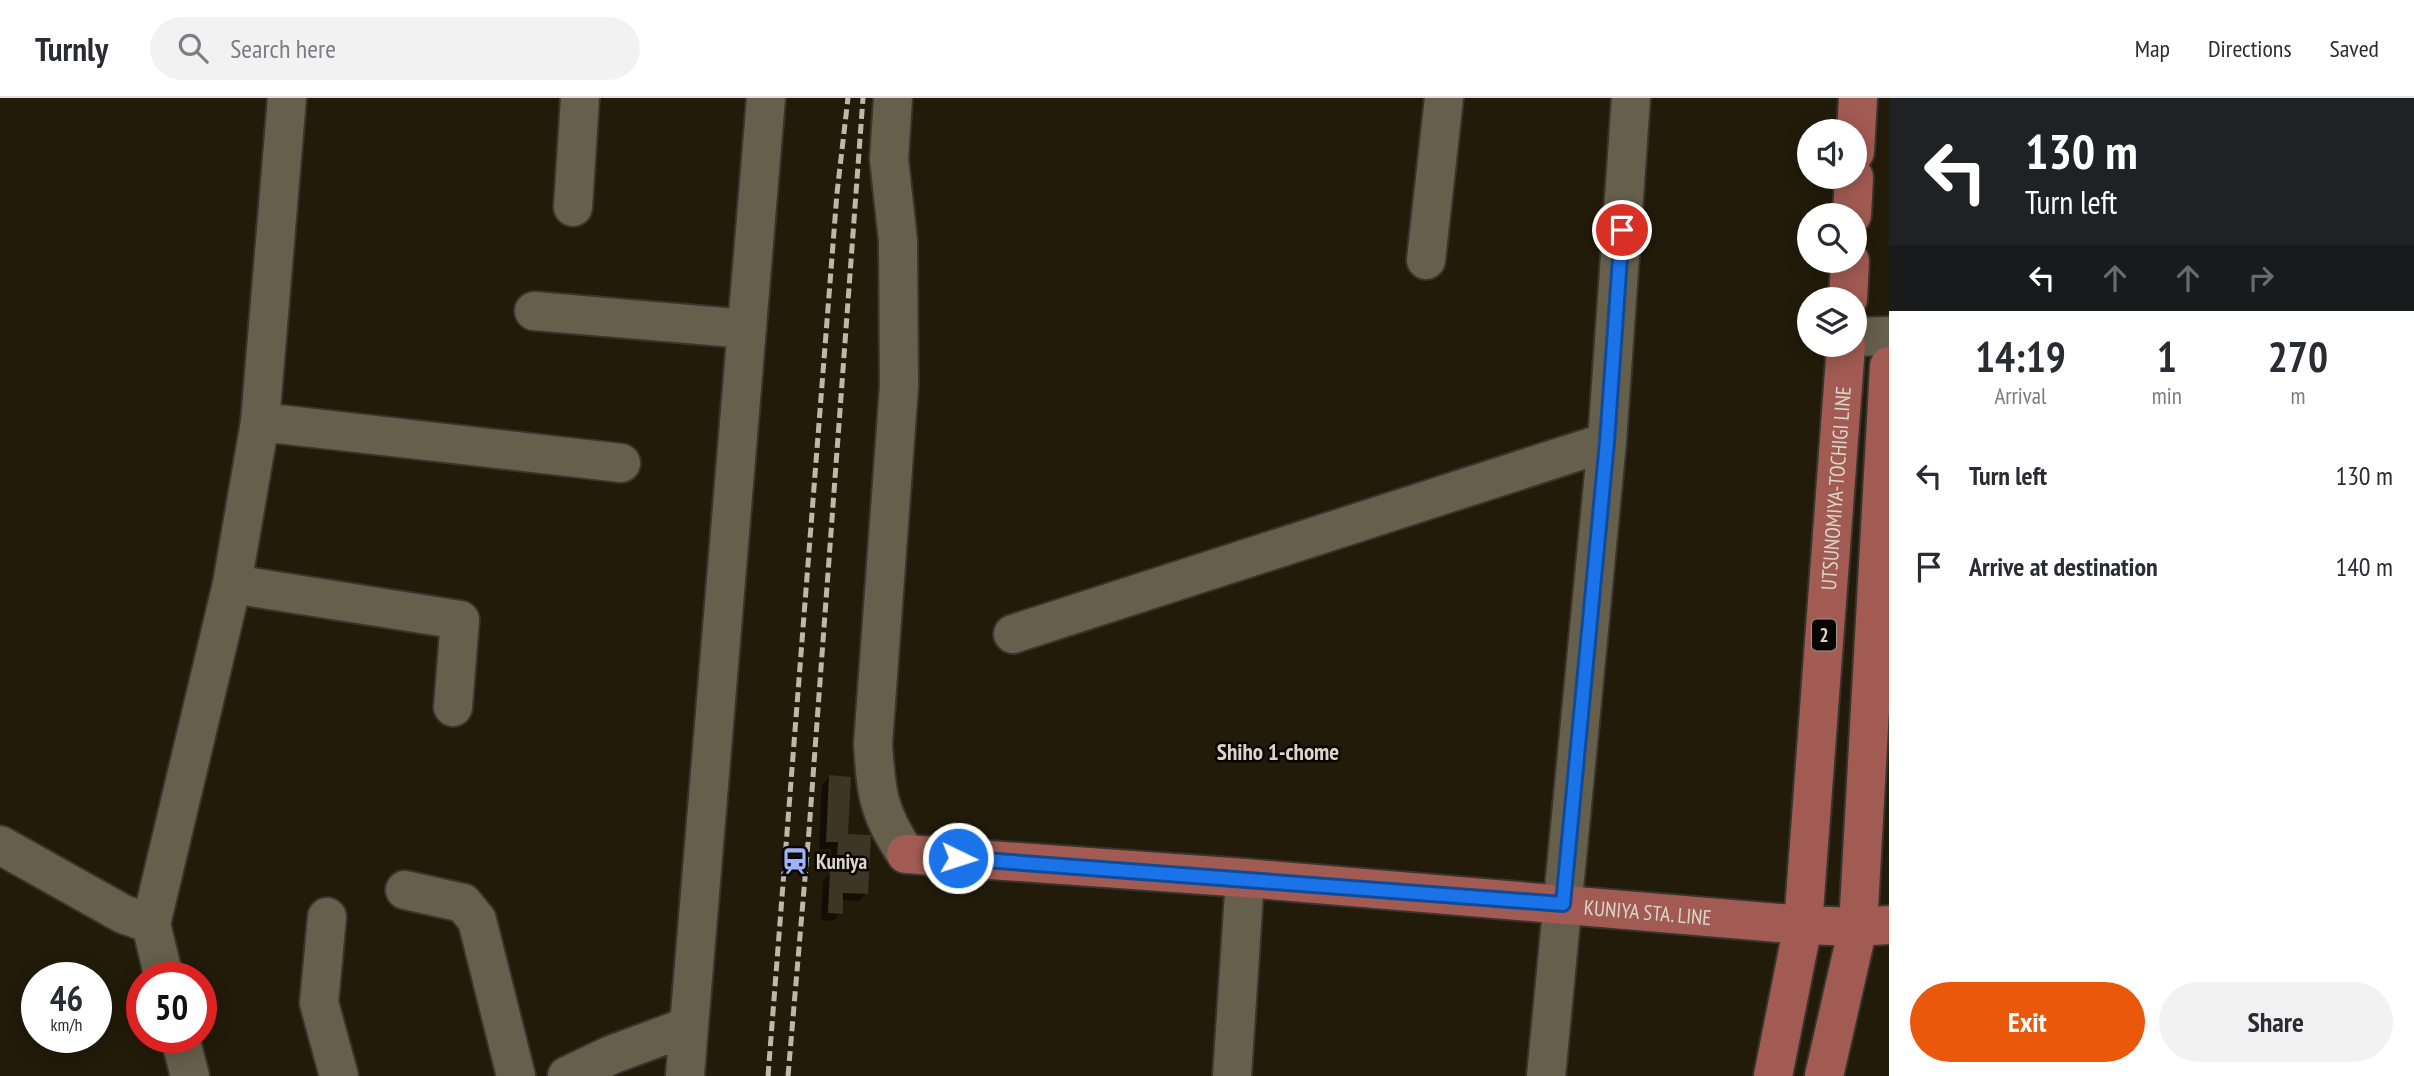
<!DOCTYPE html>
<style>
:root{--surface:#fff;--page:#f2f2f3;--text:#2b2b33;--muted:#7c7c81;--line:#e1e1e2;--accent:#ea580c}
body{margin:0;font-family:"PT Sans Narrow",sans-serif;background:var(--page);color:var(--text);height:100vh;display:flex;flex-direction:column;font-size:26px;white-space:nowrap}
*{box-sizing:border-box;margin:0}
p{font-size:23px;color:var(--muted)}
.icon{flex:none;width:38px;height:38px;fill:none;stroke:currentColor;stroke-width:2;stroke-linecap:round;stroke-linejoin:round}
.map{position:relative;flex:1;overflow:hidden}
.sheet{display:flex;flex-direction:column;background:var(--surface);width:525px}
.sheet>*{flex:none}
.top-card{background:#202124;color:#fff;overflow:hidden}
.fabs{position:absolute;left:1797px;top:21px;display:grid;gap:14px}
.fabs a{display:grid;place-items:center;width:70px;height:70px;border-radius:50%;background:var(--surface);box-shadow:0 4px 18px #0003;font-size:35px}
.speed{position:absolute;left:21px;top:864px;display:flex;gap:14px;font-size:35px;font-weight:700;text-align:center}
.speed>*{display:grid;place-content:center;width:91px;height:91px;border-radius:50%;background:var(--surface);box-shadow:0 4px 18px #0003;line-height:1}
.speed small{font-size:18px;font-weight:400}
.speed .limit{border:10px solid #d22;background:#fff;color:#111}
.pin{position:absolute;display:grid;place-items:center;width:60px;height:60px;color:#fff;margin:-30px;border:4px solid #fff;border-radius:50%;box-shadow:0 2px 7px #0007}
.me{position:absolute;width:77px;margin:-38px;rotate:94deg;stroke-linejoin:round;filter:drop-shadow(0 0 5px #0008)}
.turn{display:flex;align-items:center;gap:24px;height:147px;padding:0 21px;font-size:32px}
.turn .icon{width:91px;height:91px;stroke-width:2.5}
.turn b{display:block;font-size:49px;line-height:60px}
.lanes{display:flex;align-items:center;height:66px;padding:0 21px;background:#0003;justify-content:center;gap:35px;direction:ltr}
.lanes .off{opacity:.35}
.eta{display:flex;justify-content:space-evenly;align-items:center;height:119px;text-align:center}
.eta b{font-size:42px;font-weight:800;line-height:49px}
.action{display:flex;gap:14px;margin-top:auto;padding:14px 21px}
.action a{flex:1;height:80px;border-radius:42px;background:var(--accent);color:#fff;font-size:28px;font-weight:800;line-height:80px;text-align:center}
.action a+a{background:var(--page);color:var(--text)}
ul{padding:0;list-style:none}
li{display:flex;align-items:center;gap:21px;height:91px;padding:0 21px}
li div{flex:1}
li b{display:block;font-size:26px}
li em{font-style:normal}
header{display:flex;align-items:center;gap:42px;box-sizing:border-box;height:98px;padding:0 35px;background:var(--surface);border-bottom:2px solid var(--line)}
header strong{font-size:33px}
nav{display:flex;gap:38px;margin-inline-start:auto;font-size:24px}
.search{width:490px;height:63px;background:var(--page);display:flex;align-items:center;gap:18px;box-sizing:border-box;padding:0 24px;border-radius:38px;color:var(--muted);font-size:26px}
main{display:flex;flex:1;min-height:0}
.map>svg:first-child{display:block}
</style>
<header>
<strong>Turnly</strong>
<div class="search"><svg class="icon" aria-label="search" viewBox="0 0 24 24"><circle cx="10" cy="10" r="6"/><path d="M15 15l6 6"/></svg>Search here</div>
<nav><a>Map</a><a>Directions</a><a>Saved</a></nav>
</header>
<main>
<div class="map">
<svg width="1889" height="978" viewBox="0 0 1889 978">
<rect width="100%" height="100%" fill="#221b0a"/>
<path fill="#0007" d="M830,679L866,795L859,803L841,802V815L833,823L821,822L823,782L831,775H843V764L831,763V751H819L822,687Z"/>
<path fill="#3d3624" d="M829,677L851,679L848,736L871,737L868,796L843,795V816L828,815L830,773L849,774L850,757H837L838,744H826Z"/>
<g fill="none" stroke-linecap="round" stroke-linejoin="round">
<defs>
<path id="minor" d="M893,0L889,61L898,143L899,288L873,646C876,694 878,715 906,756
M573,109L580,0
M1426,162L1444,0
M534,213L747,231
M1855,239L1889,238
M260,324L621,365
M232,486L460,522L453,609
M1013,536L1607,344
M0,747L123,816L151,826L164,880
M405,792L463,805L477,822L516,978
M327,819L319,905L339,978
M151,826L232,486L260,324L287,0
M180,940L190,978
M567,978L611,957L689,928L766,0
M685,978L689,928
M1232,978L1245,780
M1546,978L1607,344L1631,0"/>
<g id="major">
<path d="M1855,54L1858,0"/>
<path d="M1852,117L1854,79"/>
<path d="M1848,201L1850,163"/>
<path id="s1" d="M906,756L1245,780L1803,827L1858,829L1889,827"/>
<path id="s2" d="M1773,978L1803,827L1846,247"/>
<path d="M1824,978L1858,829L1889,268"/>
</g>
</defs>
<use href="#minor" stroke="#39342d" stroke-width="42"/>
<use href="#major" stroke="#39342d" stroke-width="42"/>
<use href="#minor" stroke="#665f4c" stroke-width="38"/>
<use href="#major" stroke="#a15b53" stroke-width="38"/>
<path stroke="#bcb8ac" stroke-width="5" stroke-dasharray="10 5" stroke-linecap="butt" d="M768,978L837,95L848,0
M788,978L809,733L863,0"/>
</g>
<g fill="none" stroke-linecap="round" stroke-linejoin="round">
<defs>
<path id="route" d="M958,760L1563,806L1607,344L1622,132"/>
</defs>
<use href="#route" stroke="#114b97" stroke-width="18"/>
<use href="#route" stroke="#1a73e8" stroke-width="12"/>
</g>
<defs>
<symbol id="station-bare" viewBox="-9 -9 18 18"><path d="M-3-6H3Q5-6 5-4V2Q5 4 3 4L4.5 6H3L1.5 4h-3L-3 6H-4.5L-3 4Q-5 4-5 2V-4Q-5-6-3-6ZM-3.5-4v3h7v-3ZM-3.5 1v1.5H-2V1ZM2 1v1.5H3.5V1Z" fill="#9fb3fd" stroke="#090602" stroke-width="2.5" paint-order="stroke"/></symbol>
</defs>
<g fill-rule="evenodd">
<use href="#station-bare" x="776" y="744" width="38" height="38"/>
</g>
<g text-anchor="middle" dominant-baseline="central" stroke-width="5" stroke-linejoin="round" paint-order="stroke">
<rect fill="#090602" stroke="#9b988f" stroke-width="2" x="1812" y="521.5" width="24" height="31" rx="5"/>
<g font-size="19" font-weight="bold" fill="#dad6cb">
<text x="1824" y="537">2</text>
</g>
<g font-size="21" fill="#dad6cb" stroke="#090602">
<text stroke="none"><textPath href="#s2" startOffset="592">UTSUNOMIYA-TOCHIGI LINE</textPath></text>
<text stroke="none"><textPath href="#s1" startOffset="744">KUNIYA STA. LINE</textPath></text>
</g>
<g font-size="21" font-weight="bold" fill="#dad6cb" stroke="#090602" text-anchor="start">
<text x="816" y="763">Kuniya</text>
</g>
<g font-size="23" font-weight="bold" fill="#dad6cb" stroke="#090602">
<text x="1278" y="653">Shiho 1-chome</text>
</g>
</g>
</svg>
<div class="fabs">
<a><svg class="icon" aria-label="sound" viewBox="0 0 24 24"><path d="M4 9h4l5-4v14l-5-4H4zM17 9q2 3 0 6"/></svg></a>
<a><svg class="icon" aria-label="search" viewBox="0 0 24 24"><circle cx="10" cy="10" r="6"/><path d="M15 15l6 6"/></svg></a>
<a><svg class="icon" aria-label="layers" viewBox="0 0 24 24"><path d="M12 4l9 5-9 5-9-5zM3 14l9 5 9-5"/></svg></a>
</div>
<div class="speed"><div>46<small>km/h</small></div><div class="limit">50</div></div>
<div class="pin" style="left:1622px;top:132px;background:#d93025"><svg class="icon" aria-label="arrive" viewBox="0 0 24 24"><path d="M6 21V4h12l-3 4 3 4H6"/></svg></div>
<svg class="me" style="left:958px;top:760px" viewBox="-20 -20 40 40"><circle r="17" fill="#1a73e8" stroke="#fff" stroke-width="3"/><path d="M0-11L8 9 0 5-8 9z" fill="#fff"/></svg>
</div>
<section class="sheet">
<div class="top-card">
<div class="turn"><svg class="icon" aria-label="left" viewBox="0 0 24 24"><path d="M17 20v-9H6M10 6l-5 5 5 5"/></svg><div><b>130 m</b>Turn left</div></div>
<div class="lanes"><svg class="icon" aria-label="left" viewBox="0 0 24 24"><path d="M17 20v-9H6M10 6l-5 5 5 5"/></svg><svg class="icon off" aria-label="ahead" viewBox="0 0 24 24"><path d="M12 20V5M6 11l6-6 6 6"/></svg><svg class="icon off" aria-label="ahead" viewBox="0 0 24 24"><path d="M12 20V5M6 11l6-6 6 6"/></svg><svg class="icon off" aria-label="right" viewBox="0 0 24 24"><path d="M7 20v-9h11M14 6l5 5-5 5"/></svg></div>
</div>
<div class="eta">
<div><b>14:19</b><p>Arrival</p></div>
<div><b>1</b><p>min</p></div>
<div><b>270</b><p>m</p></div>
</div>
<ul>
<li><svg class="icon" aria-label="left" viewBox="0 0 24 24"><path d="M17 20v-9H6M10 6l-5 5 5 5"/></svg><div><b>Turn left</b></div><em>130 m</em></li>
<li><svg class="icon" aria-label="arrive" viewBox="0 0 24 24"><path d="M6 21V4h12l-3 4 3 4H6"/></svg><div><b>Arrive at destination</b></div><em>140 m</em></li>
</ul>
<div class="action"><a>Exit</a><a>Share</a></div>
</section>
</main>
